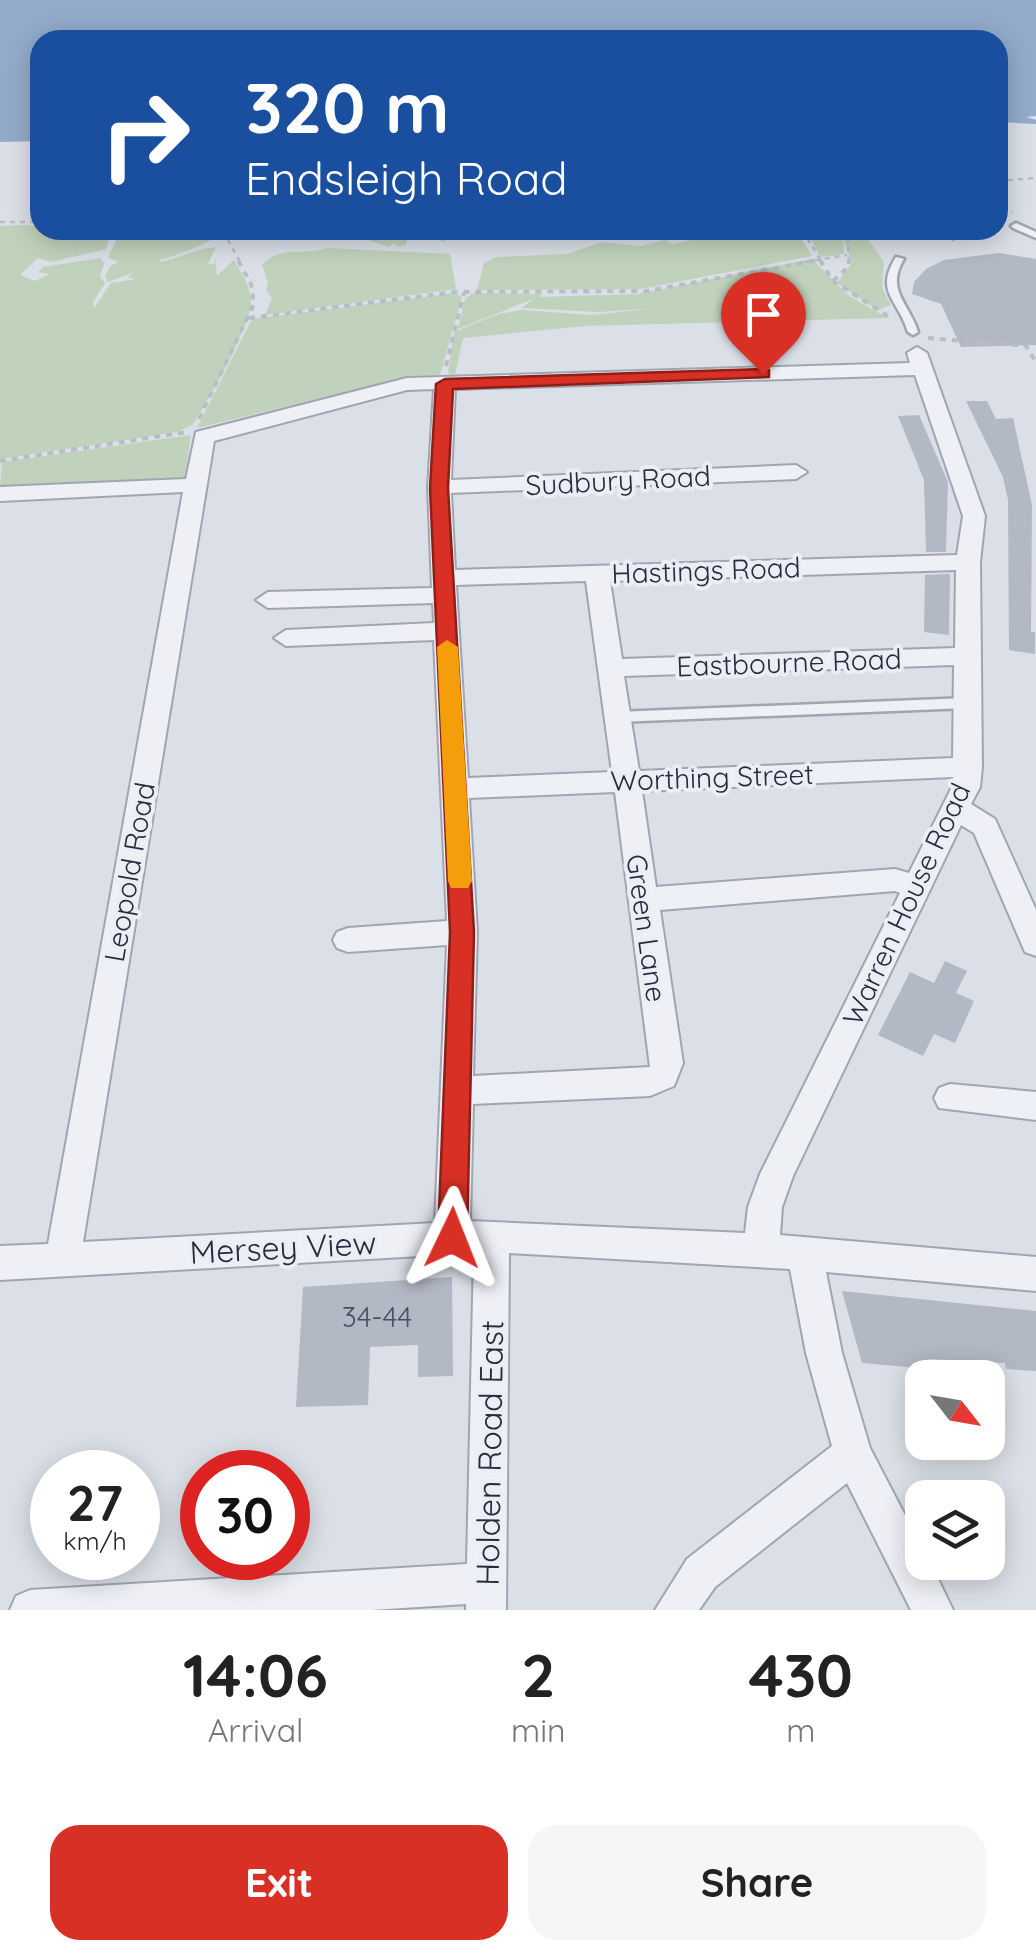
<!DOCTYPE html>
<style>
:root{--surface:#fff;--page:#f6f6f6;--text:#222;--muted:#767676;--accent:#d93025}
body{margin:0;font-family:Quicksand,sans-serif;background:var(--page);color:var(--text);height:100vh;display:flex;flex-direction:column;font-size:38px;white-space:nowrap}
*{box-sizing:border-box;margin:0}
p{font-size:32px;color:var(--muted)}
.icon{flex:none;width:55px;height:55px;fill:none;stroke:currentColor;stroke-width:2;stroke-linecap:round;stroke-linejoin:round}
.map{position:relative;height:1610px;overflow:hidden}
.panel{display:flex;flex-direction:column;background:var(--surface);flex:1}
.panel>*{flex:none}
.banner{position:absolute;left:30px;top:30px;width:978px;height:210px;border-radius:30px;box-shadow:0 5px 25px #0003;background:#1a4fa0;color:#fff;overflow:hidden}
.needle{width:65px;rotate:121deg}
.fabs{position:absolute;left:905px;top:1360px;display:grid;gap:20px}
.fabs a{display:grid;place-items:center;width:100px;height:100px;border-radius:20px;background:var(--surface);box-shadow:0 5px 25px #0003;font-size:50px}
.speed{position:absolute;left:30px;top:1450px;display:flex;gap:20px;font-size:50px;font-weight:700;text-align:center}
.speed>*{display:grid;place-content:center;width:130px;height:130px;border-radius:50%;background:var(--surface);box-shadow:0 5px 25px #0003;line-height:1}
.speed small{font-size:25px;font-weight:400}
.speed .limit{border:15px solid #d22;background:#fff;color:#111}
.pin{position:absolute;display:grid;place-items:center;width:85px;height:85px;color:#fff;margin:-102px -42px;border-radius:50% 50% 50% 0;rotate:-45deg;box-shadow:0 0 10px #0007}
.pin .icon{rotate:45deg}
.me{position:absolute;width:110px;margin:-55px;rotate:2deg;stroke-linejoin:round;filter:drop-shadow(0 0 8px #0008)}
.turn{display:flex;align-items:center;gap:35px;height:210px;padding:0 50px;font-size:45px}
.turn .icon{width:130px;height:130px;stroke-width:2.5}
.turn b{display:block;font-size:70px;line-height:85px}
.eta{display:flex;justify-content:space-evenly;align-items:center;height:170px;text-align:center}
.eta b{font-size:60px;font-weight:700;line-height:70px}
.primary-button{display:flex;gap:20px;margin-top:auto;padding:20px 50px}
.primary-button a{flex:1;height:115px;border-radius:30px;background:var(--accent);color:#fff;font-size:40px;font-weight:700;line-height:115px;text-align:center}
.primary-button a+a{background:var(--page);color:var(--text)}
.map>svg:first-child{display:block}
</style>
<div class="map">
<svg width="1036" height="1610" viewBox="0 0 1036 1610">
<rect width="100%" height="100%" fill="#dbdfe7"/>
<path fill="#c0d2bc" d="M23,225L40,226V230H112L106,249L51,262L38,258L20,275L35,281L49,274L38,272L43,267L101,258L104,264L100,276L105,283L93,302L94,308L111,283L135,279L127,277L135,272L108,282L105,277L110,266L119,262L108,258L121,230H161L163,236L179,230H223C216,242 171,257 157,261C166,264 197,248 216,247L208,264H214L215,258L217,276L234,260C242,274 252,288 251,305C249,326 208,405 192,425L177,432L0,459V226Z
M369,230H446L445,242L436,239L439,236L414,238L407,240L406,245L398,247L394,243L388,247L360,237L373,235Z
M775,230H796L812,256L640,289L477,290L484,263L497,257L568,254L601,242L640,246L665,240L673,244L705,237L789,238Z
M815,230H886L869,241L884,262L882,288L891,305L878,310L837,283L852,263L843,238L844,254L820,257L811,239Z
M328,248L450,254L456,289L265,315L272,298L266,290L268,282L262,265C279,245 305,256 328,248Z
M812,259L849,296L888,318L586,326L463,338L455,375L448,373L454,332L498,314L522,310L592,315L656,308L599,312L522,308L533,299L458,329L465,299L473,293L542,294L540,297L638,294Z
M455,293L462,297L440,375L412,376L197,428L252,319Z
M191,435L184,482L0,489L2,462Z"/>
<path fill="#93aacb" d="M0,0H1036V116L1026,117L1036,120V124L998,122V40H40V141L0,142Z"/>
<path fill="#b2b8c4" d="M999,253L1036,259V345L961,347L941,304L912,294L914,282L926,269L944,260Z
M966,401H987L996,419L1013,418L1032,505L1031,632H1035V654L1009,650L1008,500L1003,477Z
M919,415L948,482L946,552H926L924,480L898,416Z
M950,574L949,635L924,632L925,575Z
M945,961L967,971L956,993L974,1001L955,1043L934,1034L923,1056L878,1035L910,972L934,983Z
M452,1277L453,1376L418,1377V1345L370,1347L368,1405L296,1407L303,1287Z
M842,1291L1036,1311V1371L1006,1369L1005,1363L928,1359L930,1369L862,1363Z"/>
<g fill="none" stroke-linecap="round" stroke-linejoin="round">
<defs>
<path id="lane" d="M1016,223L1036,232V238L1013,228L1011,226Z
M896,257L904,259C885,290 909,303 918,332L913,335L908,332C898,299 874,292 896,257Z
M967,698L973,703L967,708L617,722L610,717L617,712Z"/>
<path id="street" d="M917,347L927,353L985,516L980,562L982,767L980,787L971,804L995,819L1036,910V956L1025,952L974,833L961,825L793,1176L782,1207L780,1235L1036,1257V1291L826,1272L842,1353L870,1448L922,1548V1562H930L953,1610H911L847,1483L715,1587L699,1610H655L687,1559L832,1446L806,1353L790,1269L509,1253L506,1610H466V1604L371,1610H10L16,1596L30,1590L467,1564L474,1253L0,1280V1246L48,1244L183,492L0,501V487L186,479L196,432L407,378L910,363L907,353ZM915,375L963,516L957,555L455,570L451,493L796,479L807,472L796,465L451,480L455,389ZM434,389L428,487L432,588L268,592L256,600L268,608L433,603L434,623L286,630L274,638L286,646L434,640L447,921L348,928L337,932L333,940L337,948L348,952L447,945L435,1223L83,1242L214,441L407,390ZM956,570L955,648L622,659L610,581ZM586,581L612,772L468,778L456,585ZM954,665L953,758L639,771L624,676ZM953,777L952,787L909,873L895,869L656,887L642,791ZM615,792L650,1067L473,1076L477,932L469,798ZM895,891L900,893L760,1174L748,1207L745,1233L470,1221L473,1104L650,1096L674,1086L683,1063L660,910Z
M950,1084L1036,1092V1120L939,1108L934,1098L939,1088Z"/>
</defs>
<use href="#lane" stroke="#a0a6b1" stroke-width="5"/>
<use href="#street" stroke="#a0a6b1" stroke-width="4"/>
<path stroke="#b9bdc5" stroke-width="2.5" stroke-dasharray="5 5" stroke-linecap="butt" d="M998,181L1036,178
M998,198L1003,207L1013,212
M0,222H40
M229,230L227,238L240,262
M802,230L822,262
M944,230L955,242
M805,262L847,255
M849,262L848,237L865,234L880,239"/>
<path stroke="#b9bdc5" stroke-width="4" stroke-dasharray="6 6" stroke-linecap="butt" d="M820,260L833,281L888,316
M833,281L849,266V260
M249,318L455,292L646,291L819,260
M928,338L1026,346L1036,362
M446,366L464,293
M199,419L254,304L251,284L238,260
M0,461L187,432"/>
<use href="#lane" fill="#eef0f5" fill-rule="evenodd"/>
<use href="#street" fill="#eef0f5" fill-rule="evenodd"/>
</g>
<path fill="#d93025" stroke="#8d1f18" stroke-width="2.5" d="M763,369L769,370V377L453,389L448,488L474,932L467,1238L462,1247L452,1251L442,1247L438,1238L450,932L430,488L436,384L445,379Z"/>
<path fill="#f59e0b" d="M447,640L458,647L472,881L468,888H451L448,881L437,647Z"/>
<g text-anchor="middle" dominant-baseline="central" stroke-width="8" stroke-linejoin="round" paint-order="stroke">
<g font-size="28" fill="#242c3e" stroke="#ebeef5">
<text transform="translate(618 480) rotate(-3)">Sudbury Road</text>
<text transform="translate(706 570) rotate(-2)">Hastings Road</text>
<text transform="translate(789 662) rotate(-2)">Eastbourne Road</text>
<text transform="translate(712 777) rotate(-2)">Worthing Street</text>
<text transform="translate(129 872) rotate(-80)">Leopold Road</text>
<text transform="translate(906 904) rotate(-65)">Warren House Road</text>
<text transform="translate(647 928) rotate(82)">Green Lane</text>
</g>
<g font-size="28" fill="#484f60">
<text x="377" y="1316">34-44</text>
</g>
<g font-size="32" fill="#242c3e" stroke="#ebeef5">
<text transform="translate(283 1247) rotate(-3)">Mersey View</text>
<text transform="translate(489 1453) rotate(-89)">Holden Road East</text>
</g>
</g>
</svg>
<div class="fabs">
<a><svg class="needle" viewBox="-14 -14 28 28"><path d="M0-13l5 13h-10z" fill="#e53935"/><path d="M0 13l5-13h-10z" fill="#767676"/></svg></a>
<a><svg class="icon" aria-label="layers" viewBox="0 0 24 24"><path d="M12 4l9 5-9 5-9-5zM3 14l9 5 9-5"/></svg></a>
</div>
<div class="speed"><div>27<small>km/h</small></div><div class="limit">30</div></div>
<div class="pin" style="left:763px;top:374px;background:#d93025"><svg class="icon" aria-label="arrive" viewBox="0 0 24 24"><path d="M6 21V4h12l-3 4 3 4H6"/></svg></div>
<svg class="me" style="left:452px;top:1238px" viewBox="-20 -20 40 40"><path d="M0-17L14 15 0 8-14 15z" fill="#d93025" stroke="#fff" stroke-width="4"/></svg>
<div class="banner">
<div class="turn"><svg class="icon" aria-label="right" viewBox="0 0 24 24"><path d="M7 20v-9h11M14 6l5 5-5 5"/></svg><div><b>320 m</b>Endsleigh Road</div></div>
</div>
</div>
<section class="panel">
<div class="eta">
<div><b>14:06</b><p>Arrival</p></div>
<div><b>2</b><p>min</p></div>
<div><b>430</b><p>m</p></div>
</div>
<div class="primary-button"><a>Exit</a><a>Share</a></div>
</section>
